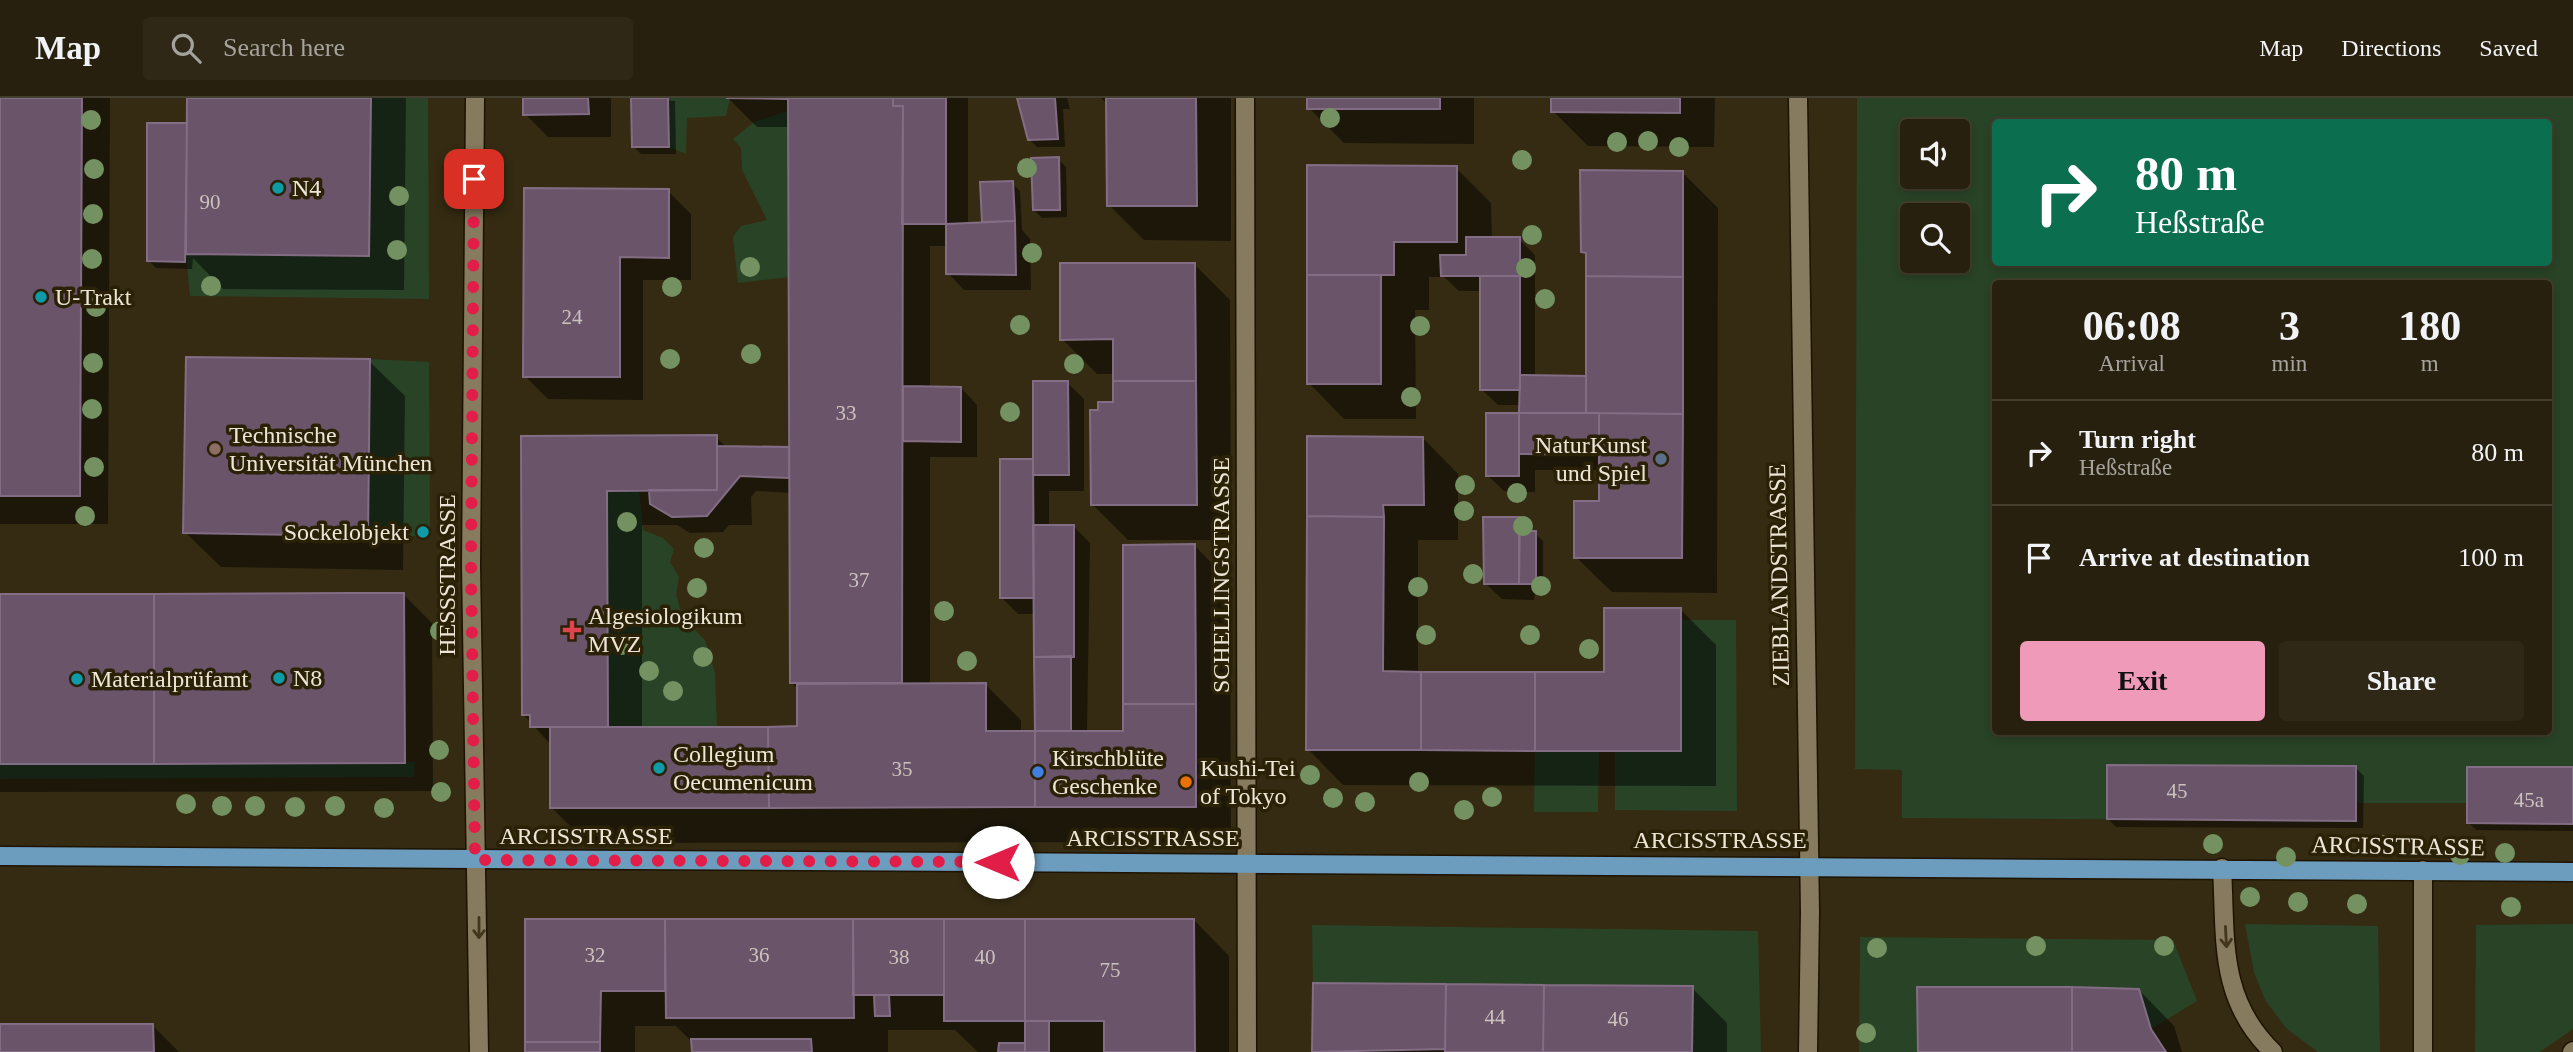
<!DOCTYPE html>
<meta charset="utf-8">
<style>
:root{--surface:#28200e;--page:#302817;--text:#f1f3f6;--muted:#a5a39e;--line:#443e2e;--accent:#ef9ab8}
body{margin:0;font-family:Georgia,serif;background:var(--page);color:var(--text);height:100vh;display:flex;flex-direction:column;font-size:26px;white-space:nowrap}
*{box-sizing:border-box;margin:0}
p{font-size:23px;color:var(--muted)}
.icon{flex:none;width:38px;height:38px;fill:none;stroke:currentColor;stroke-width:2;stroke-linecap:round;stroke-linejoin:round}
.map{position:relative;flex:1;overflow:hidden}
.panel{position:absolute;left:1992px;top:182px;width:560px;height:455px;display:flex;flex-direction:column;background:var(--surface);border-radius:7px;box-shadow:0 4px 10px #0003,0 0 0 2px var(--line)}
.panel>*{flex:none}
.guide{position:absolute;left:1992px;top:21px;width:560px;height:147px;border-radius:7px;box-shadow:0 4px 10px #0003,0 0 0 2px var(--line);background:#0b6e4f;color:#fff;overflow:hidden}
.controls{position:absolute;left:1900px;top:21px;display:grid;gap:14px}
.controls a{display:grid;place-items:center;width:70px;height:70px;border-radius:7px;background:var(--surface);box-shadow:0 4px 10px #0003,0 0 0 2px var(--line);font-size:35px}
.pin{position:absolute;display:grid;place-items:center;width:60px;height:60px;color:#fff;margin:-30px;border-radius:14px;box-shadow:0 4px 10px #0006}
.me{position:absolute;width:77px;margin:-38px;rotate:270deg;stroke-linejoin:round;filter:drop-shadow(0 0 5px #0008)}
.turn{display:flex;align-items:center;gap:24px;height:147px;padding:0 28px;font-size:32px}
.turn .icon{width:91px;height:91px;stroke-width:2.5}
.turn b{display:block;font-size:49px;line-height:60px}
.eta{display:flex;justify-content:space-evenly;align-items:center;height:119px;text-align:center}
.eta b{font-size:42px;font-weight:800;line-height:49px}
.button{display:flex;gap:14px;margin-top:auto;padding:14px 28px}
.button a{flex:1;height:80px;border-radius:7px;background:var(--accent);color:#111;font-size:28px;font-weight:800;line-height:80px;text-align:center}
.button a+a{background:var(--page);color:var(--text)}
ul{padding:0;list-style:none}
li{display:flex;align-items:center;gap:21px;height:105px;padding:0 28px;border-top:2px solid var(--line)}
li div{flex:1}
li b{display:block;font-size:26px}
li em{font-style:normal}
header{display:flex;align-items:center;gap:42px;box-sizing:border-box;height:98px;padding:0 35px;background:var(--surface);border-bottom:2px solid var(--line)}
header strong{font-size:33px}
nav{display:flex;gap:38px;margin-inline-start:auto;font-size:24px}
.search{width:490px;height:63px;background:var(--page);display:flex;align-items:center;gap:18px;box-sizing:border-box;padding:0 24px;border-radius:7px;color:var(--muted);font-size:26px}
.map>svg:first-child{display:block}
</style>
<header>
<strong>Map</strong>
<div class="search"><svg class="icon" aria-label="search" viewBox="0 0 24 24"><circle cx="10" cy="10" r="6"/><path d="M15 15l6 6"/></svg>Search here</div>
<nav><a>Map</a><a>Directions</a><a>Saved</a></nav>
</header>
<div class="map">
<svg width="2573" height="954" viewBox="0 0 2573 954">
<rect width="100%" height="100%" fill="#352b12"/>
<path fill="#294326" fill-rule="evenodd" d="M371,0H428L429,201L190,198L186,156L369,158Z
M668,0H726L730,1L726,18L687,20L686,56L669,49Z
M1857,0H2573V726L2467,725L2466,705H2357L2356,723L1902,720V672L1855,671ZM1995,24H2548V164H1995ZM1913,33H1958V79H1913ZM1913,117H1958V163H1913ZM1995,186H2548V634H1995Z
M788,13L791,179L738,185L733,139L741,128L767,122L742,72L741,50L733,41L754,24Z
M370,261L429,264L430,438H368Z
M639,392L643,432L663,440L674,451L670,464L679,479L676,497L683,520L705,542L715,575L717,629H608L607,393Z
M1681,522H1736L1737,713L1615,712V654L1681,653Z
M1535,653H1599L1598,714H1534Z
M415,664L414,679L0,681V666Z
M2245,826L2378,828L2380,954H2318L2286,930L2265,902L2254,874Z
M2573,826V931L2540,954H2475L2476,827Z
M1312,827L1758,833L1761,954H1692L1693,889L1313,885Z
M1860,839L2173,842L2197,903L2151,931L2139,891L1918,889V954H1859Z"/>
<path fill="#0007" fill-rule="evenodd" d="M0,0H110L108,426H0Z
M189,0H406L404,192L223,191L193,160L192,171L156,170L148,162L189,29Z
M525,0H611V39H548L525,16Z
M632,0L675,3L676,56H641L633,48Z
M728,0H968V127L986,126L983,123L1012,85L1020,93L1022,132L1030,141L1031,192H964L948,175L947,148H930V290H961L977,307V359H930V587L985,586L1021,622V635H1037L1036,516H1018L1002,500L1035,363L1067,285L1084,301V393H1049V429H1074L1090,445L1087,635H1125L1195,448L1230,484L1231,744L587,745L552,710V648L524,617L523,339H716L727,350H791L790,29H757ZM756,393L791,395L792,585L799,592V630L642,631V427H677L690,435L723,434L729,427H752L751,399Z
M1019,0H1067L1070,11H1063L1065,49H1037L1029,41Z
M1101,0H1231V143L1144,142L1109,107L1108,7Z
M1309,0H1474V46L1344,45L1309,10Z
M1553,0H1715L1714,49L1588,48L1553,13Z
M1058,61L1066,69L1067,119L1042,120L1034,112Z
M1309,69L1456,70L1491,105L1492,141H1519L1535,157V279L1588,282V159L1582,154L1682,74L1718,110L1717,495L1612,494L1576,459L1601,404V372H1535V394L1504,393L1487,377L1521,317V307H1498L1481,291L1482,193H1459L1444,179H1429V212H1415L1416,321H1344L1309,285Z
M668,93L691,116V182H643V302L548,301L525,278Z
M1194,166L1230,202L1231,442H1128L1093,407L1100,314L1115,306V276H1097L1062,241Z
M369,263L405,298L403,472L221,469L185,434Z
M1309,339L1423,340L1458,376V442H1418V575L1605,576L1681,512L1716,547V688L1343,687L1308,651Z
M1519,421L1543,443V494L1535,493L1534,502L1502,501L1485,485Z
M404,497L432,525L433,693L0,694V498Z
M2356,670L2364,678L2363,730L2116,729L2108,721Z
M2573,671V733L2476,732L2468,724Z
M527,822H1194L1229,858V954H978L955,932H888V954H693V945L676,928H635V954H527Z
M1315,886L1692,890L1727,925V954H1314Z
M2139,892L2174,928L2182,954H1919Z
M0,927L153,928L179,954H0Z"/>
<path fill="#69546a" stroke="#826d84" stroke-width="2" d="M0,0H82L80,398H0Z
M187,0H371L369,158L186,156Z
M523,0H588L589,16L523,17Z
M631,0H668L669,49H632Z
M893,0V8H903L902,585H790L788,1L726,0Z
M893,0H946V126H902L903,8H893Z
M1017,0H1055L1058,41L1028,42Z
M1106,0H1196L1197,108H1107Z
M1307,0H1440V11H1307Z
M1551,0H1680V15L1551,14Z
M147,25H187L185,164L147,163Z
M1059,59L1060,112H1033L1031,60Z
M1307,67L1457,68V144H1394V177H1307Z
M1580,72L1683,73V179L1586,178V155L1581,154Z
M1013,83L1015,123L982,124L980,84Z
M524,90L669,91V160L620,159V279H523Z
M1015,123L1016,177L946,176V126Z
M1466,139H1520V178H1441L1440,157H1466Z
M1060,165H1195L1196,283H1113V241L1060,242Z
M1307,177H1381V286H1307Z
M1480,178H1520V292H1480Z
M1586,178L1683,179V316L1586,315Z
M186,259L370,261L368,438L183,435Z
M1520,277L1586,278V315H1519Z
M1033,283H1068L1069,377H1033Z
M1113,283H1196L1197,407H1091L1090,312H1098V304H1113Z
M903,288L961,289V344L903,343Z
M1486,315H1519V378H1486Z
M1519,315H1599V357L1519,356Z
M1599,315L1683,316L1682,460H1574V403H1599Z
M717,337V392L607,393L608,629H530V617H522L521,338Z
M1307,338L1423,339L1424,407H1383L1384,419L1307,418Z
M717,348L789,349V380L740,378L707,418L672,419L650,406L649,392H717Z
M1000,361H1033L1034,500H1000Z
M1307,418L1384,419L1383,573L1421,574V652H1306Z
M1483,419H1520L1519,486H1484Z
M1033,427H1074V559H1034Z
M1519,433H1536V486H1519Z
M1195,446L1196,606H1123V447Z
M350,495H404L405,665L154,666V496Z
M0,496H154V666H0Z
M1604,510H1681V653H1535V574H1604Z
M1071,558V633H1035L1034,559Z
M1421,574H1535V653L1421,652Z
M986,585V633H1035V709L769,710L768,629L797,628V586Z
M1123,606H1196V709H1035V633H1123Z
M550,629H768L769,710H550Z
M2107,667L2356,668V723L2107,721Z
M2467,669H2573V726L2467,725Z
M525,821H665V893H601L600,944H525Z
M665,821H853L854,920H666Z
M853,821H944V897H853Z
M944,821H1025V923H944Z
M1025,821H1194L1195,954H1104V923H1025Z
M1313,885L1446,886L1445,951L1312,954Z
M1446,886L1544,887L1543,954H1445Z
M1544,887L1693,888L1692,954H1543Z
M1917,889H2072V954H1918Z
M2072,889L2139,891L2151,931L2166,954H2072Z
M874,897H889L890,918H875Z
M1025,923H1049V954H1025Z
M0,926H153L154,954H0Z
M691,941H811L812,954H692Z
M525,944H600V954H525Z
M999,945H1025V954H998Z"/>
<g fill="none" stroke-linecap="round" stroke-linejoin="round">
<defs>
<path id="minor" d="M475,0L471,468L479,954
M1245,0L1247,954
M1798,0L1810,814L1808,954
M2222,770C2226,841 2218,901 2273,954
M2423,772V954
M2572,954L2573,953"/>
<path id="major" d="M0,758L2573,774"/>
</defs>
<use href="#minor" stroke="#1d1300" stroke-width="21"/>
<use href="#major" stroke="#1d1300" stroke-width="21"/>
<use href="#minor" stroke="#867a5f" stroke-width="18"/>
<use href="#major" stroke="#6c9cbe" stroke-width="18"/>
</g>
<g fill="#749261">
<circle cx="1330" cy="20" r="10"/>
<circle cx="91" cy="22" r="10"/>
<circle cx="1648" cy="43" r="10"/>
<circle cx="1617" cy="44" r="10"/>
<circle cx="1679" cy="49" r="10"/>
<circle cx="1522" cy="62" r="10"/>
<circle cx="1027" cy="70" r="10"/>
<circle cx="94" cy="71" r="10"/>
<circle cx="399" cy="98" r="10"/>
<circle cx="93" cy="116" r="10"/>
<circle cx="1532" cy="137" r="10"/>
<circle cx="397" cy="152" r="10"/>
<circle cx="1032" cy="155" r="10"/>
<circle cx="92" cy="161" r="10"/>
<circle cx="750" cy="169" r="10"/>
<circle cx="1526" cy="170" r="10"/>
<circle cx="211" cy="188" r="10"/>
<circle cx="672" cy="189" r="10"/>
<circle cx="1545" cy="201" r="10"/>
<circle cx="96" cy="209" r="10"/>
<circle cx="1020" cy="227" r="10"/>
<circle cx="1420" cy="228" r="10"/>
<circle cx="751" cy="256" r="10"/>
<circle cx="670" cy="261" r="10"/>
<circle cx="93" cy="265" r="10"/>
<circle cx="1074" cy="266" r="10"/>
<circle cx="1411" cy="299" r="10"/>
<circle cx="92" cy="311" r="10"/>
<circle cx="1010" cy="314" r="10"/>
<circle cx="94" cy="369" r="10"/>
<circle cx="1465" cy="387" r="10"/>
<circle cx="1517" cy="395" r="10"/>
<circle cx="1464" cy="413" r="10"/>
<circle cx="85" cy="418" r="10"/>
<circle cx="627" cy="424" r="10"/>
<circle cx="1523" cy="428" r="10"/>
<circle cx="704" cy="450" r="10"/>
<circle cx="1473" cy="476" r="10"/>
<circle cx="1541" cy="488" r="10"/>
<circle cx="1418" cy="489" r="10"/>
<circle cx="697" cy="490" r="10"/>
<circle cx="944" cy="513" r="10"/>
<circle cx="440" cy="533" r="10"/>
<circle cx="1426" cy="537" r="10"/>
<circle cx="1530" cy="537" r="10"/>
<circle cx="622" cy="547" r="10"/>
<circle cx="1589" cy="551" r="10"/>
<circle cx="703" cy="559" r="10"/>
<circle cx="967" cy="563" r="10"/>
<circle cx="649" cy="573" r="10"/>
<circle cx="673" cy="593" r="10"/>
<circle cx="439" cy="652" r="10"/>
<circle cx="1310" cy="677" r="10"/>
<circle cx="1419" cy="684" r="10"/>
<circle cx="441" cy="694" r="10"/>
<circle cx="1492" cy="699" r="10"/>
<circle cx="1333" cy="700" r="10"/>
<circle cx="1365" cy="704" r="10"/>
<circle cx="186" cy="706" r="10"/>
<circle cx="222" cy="708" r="10"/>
<circle cx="255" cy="708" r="10"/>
<circle cx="335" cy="708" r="10"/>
<circle cx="295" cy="709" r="10"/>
<circle cx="384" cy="710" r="10"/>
<circle cx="1464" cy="712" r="10"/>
<circle cx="2213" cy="746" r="10"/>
<circle cx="2384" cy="747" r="10"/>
<circle cx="2505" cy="755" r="10"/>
<circle cx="2460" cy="757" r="10"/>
<circle cx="2286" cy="759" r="10"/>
<circle cx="2250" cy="799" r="10"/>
<circle cx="2298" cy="804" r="10"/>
<circle cx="2357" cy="806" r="10"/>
<circle cx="2511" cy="809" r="10"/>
<circle cx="2036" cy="848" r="10"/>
<circle cx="2164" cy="848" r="10"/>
<circle cx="1877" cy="850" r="10"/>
<circle cx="1866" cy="935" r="10"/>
</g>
<defs><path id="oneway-shaft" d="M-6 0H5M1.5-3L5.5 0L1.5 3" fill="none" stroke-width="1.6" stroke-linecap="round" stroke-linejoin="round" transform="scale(1.75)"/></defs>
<g stroke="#42371d">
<use href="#oneway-shaft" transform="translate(479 830) rotate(90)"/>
<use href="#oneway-shaft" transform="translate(2226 839) rotate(87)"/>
</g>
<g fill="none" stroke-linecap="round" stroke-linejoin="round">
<path stroke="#e11d48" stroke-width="12" stroke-dasharray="0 21.6" d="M474,81L471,468L475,762L998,764"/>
</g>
<g fill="#0f9aa8" stroke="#2b2107" stroke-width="2.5">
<circle cx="278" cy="90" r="7"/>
<circle cx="41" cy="199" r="7"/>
<circle cx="423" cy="434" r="7"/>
<circle cx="279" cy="580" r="7"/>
<circle cx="77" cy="581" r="7"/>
<circle cx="659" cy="670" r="7"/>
</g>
<circle fill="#8d6e63" stroke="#2b2107" stroke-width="2.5" cx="215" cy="351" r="7"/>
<circle fill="#5c6f8a" stroke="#2b2107" stroke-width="2.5" cx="1661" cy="361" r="7"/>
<path fill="#e0444e" stroke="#2b2107" stroke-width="2.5" d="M568.5 521.5h7v7h7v7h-7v7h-7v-7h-7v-7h7z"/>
<circle fill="#3f7fe0" stroke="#2b2107" stroke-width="2.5" cx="1038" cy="674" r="7"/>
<circle fill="#e8710a" stroke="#2b2107" stroke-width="2.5" cx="1186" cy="684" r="7"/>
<g text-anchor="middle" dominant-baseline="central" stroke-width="7" stroke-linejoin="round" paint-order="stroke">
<g font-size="21" fill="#ccc2bc">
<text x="210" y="104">90</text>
<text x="572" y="219">24</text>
<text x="846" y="315">33</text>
<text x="859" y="482">37</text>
<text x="902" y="671">35</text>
<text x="2177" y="693">45</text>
<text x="2529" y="702">45a</text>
<text x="595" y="857">32</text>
<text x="759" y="857">36</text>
<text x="899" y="859">38</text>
<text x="985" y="859">40</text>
<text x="1110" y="872">75</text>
<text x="1495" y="919">44</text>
<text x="1618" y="921">46</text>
</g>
<g font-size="24" fill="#ede6d7" stroke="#2b2107" text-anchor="start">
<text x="292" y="90">N4</text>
<text x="55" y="199">U-Trakt</text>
<text x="229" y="337">Technische<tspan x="229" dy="28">Universität München</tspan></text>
<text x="1647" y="347" text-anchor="end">NaturKunst<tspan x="1647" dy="28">und Spiel</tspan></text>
<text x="409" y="434" text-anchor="end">Sockelobjekt</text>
<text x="588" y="518">Algesiologikum<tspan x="588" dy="28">MVZ</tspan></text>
<text x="293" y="580">N8</text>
<text x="91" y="581">Materialprüfamt</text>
<text x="673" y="656">Collegium<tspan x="673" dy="28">Oecumenicum</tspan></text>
<text x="1052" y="660">Kirschblüte<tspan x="1052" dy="28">Geschenke</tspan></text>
<text x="1200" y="670">Kushi-Tei<tspan x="1200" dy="28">of Tokyo</tspan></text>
</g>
<g font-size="24" fill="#ede6d7" stroke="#2b2107">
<text transform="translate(447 477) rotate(-90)">HESSSTRASSE</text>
<text transform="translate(1221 477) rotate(-90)">SCHELLINGSTRASSE</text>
<text transform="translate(1779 477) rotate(-91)">ZIEBLANDSTRASSE</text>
<text x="586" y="738">ARCISSTRASSE</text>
<text x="1153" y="740">ARCISSTRASSE</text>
<text x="1720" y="742">ARCISSTRASSE</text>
<text transform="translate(2398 748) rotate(1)">ARCISSTRASSE</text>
</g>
</g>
</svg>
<div class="controls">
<a><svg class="icon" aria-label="sound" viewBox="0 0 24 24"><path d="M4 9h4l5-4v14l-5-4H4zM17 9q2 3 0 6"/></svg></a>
<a><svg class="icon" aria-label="search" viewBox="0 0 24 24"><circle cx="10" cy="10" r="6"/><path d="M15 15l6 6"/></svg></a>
</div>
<div class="pin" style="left:474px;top:81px;background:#d93025"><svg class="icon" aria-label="arrive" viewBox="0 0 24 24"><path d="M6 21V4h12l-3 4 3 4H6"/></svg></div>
<svg class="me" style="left:998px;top:764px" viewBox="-20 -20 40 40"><circle r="19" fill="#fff"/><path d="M0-13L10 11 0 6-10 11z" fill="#e11d48"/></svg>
<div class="guide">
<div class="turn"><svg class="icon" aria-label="right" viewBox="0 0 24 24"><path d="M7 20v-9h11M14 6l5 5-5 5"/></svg><div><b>80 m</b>Heßstraße</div></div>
</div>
<section class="panel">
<div class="eta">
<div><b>06:08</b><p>Arrival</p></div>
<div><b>3</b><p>min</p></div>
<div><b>180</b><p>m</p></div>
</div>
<ul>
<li><svg class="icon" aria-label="right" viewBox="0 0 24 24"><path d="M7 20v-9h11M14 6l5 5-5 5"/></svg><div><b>Turn right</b><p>Heßstraße</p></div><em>80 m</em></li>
<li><svg class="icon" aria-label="arrive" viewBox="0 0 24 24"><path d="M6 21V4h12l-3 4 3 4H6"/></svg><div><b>Arrive at destination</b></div><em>100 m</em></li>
</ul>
<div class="button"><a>Exit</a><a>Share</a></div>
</section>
</div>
